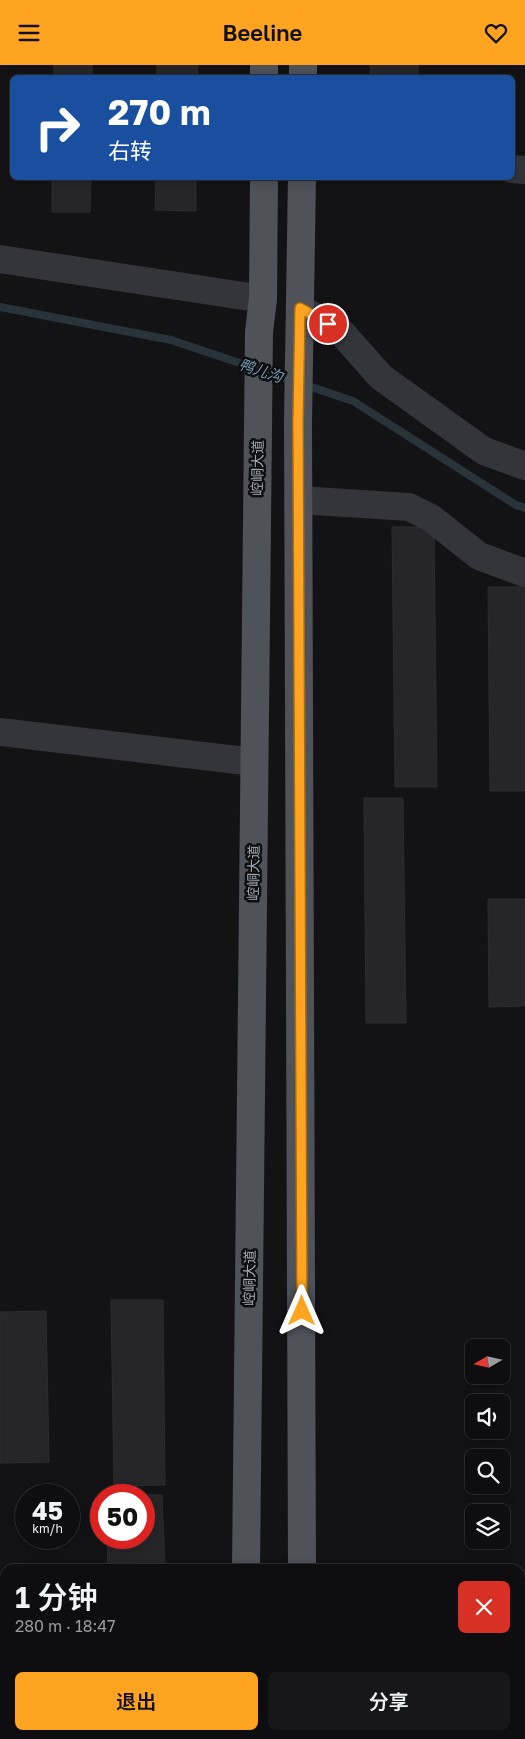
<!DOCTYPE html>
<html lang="zh">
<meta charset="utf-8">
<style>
:root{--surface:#0e0e10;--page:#171719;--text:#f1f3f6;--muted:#9b9c9f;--line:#2e2e30;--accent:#ffa421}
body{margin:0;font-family:"Golos Text","Noto Sans SC",sans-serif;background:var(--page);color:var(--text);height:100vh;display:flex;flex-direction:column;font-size:19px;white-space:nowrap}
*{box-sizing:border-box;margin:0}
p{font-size:16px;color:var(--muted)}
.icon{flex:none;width:28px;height:28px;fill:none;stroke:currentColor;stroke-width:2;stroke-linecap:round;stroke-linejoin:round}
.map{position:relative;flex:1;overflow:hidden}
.drawer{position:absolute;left:0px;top:1499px;width:525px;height:176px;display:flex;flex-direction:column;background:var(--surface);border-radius:15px 15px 0 0;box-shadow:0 2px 12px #0003,0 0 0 1px var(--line)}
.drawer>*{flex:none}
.guide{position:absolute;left:10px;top:10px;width:505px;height:105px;border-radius:8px;box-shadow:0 2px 12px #0003,0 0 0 1px var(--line);background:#1a4fa0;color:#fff;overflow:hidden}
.needle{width:32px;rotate:261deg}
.tools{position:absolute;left:465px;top:1274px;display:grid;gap:10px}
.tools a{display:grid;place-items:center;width:45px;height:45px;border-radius:8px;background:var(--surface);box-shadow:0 2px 12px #0003,0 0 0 1px var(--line);font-size:25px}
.speed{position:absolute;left:15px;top:1419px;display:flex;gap:10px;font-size:25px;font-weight:700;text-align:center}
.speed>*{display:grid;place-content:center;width:65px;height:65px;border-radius:50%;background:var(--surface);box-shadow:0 2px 12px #0003,0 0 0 1px var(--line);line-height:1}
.speed small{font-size:12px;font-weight:400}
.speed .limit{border:8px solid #d22;background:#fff;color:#111}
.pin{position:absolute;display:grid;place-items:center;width:42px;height:42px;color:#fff;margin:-21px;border:2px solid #fff;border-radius:50%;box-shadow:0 1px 5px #0007}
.me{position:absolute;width:55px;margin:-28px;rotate:0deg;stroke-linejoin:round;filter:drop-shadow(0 0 4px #0008)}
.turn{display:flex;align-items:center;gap:18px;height:105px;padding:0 15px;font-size:22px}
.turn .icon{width:65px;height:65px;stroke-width:2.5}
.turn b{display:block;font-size:35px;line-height:42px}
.round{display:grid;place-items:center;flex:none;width:52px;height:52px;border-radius:8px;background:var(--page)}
.overview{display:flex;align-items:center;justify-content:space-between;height:85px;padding:0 15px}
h1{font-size:30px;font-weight:600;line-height:38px}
.primary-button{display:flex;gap:10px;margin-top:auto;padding:10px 15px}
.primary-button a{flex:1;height:58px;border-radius:8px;background:var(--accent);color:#111;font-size:20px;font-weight:600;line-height:58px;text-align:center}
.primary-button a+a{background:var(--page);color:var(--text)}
header{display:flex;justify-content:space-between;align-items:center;height:65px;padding:0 15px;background:var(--accent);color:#111;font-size:22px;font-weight:600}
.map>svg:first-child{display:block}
</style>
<header><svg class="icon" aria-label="menu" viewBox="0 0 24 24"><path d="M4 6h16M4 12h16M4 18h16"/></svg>Beeline<svg class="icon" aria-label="heart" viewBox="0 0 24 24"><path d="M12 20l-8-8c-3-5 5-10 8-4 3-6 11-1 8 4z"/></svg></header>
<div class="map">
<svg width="525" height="1674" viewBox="0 0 525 1674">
<rect width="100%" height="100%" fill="#131315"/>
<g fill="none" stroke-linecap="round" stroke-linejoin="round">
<path stroke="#28333a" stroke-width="8" d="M0,242L171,275L353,336L516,440L525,443"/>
</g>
<path fill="#262629" stroke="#2d2d31" d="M54,0H92V12H54Z
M157,0H198L197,12H157Z
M370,0H418V12H371Z
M52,112H91L90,147H52Z
M156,112H196V146L155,145Z
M392,462H434L437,722H395Z
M488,522H525V726H490Z
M364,733H403L406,958H366Z
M488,834H525V941L489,942Z
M111,1235H163L165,1420L114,1421Z
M46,1246L49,1397L0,1398V1247Z
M144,1430H162L165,1504H108L107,1472H144Z
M520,1515H525V1674H443V1670H520Z
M14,1670H69V1674H14Z"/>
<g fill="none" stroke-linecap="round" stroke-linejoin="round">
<path stroke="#34353a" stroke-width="28" d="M512,104L525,105
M0,194L263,234
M300,243L342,268L381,312L484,386L525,401
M299,435L409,442L431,453L479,491L525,508
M0,667L254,697"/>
<path stroke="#50525a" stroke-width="28" d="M264,12V0
M303,12V0
M302,112L298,357L302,1504
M246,1504L259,267L263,234L264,112
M303,1670V1674
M244,1674V1670"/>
</g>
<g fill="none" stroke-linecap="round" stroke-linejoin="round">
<defs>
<path id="route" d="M302,1246L298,357L300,243L328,259"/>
</defs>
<use href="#route" stroke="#a66b15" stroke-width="12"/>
<use href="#route" stroke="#ffa421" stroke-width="9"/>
</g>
<g text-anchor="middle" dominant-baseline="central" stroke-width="5" stroke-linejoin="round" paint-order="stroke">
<g font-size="14" fill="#a4abb7" stroke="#0e0e10">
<text transform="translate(257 403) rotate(-89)">崆峒大道</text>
<text transform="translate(253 808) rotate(-89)">崆峒大道</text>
<text transform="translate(249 1213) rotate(-89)">崆峒大道</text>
</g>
<g font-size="15" font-style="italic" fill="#789db5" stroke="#0e0e10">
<text transform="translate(261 305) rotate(18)">鸭儿沟</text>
</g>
</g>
</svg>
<div class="tools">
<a><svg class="needle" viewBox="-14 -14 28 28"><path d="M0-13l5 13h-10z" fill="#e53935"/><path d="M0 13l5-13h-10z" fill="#9b9c9f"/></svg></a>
<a><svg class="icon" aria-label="sound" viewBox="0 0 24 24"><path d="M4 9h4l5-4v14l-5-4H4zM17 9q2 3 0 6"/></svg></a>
<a><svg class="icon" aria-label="search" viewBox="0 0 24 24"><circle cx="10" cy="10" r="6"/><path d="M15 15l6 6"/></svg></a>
<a><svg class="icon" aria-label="layers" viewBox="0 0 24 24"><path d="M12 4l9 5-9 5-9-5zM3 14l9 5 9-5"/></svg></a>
</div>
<div class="speed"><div>45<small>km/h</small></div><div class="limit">50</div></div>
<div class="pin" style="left:328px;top:259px;background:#d93025"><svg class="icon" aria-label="arrive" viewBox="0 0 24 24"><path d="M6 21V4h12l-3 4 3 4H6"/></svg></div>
<svg class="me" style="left:302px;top:1246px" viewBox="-20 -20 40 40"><path d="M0-17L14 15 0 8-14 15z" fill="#ffa421" stroke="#fff" stroke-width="4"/></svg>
<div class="guide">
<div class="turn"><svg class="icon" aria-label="right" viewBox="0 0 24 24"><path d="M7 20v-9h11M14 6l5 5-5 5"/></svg><div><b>270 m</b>右转</div></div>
</div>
<section class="drawer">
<div class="overview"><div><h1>1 分钟</h1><p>280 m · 18:47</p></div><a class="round" style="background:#d93025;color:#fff"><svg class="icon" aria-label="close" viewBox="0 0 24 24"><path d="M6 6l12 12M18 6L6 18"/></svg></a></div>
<div class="primary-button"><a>退出</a><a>分享</a></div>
</section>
</div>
